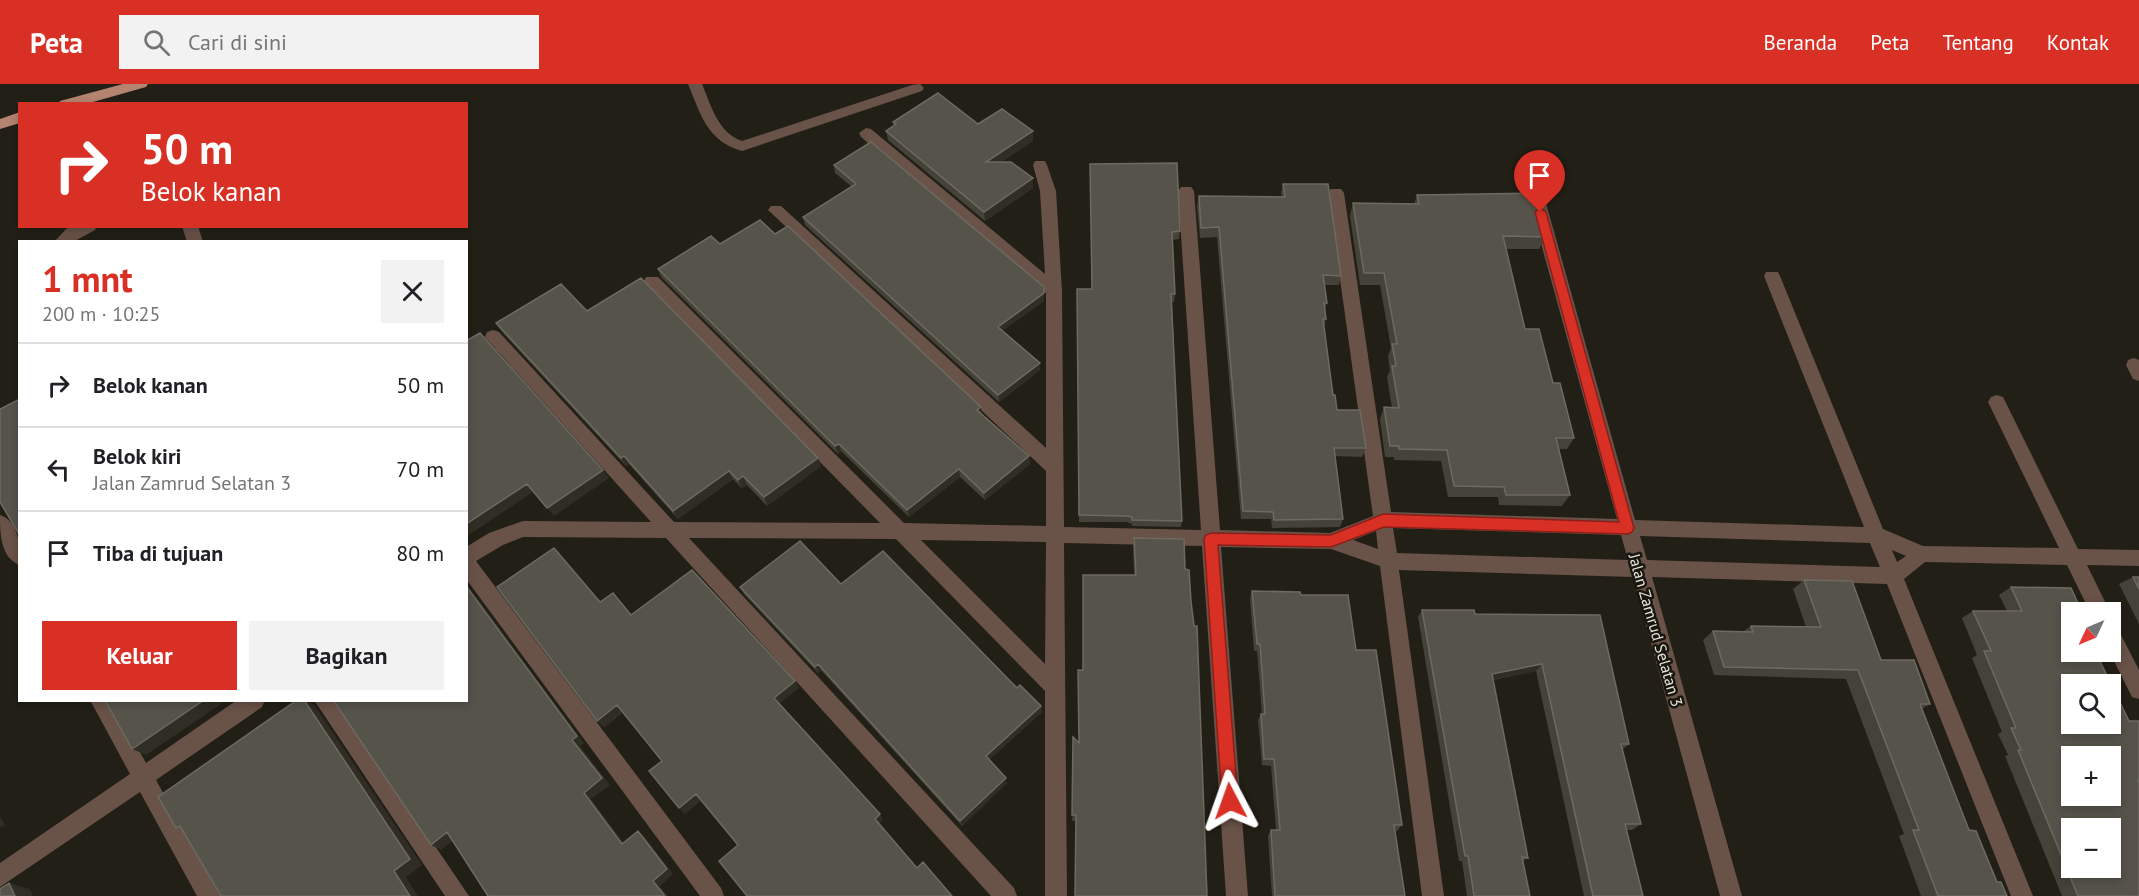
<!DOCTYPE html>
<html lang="id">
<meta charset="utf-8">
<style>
:root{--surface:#fff;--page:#f2f2f2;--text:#202124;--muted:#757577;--line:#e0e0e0;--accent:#d93025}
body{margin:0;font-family:"PT Sans",sans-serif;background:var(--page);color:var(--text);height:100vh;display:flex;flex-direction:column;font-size:22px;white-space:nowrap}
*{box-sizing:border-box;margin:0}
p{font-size:20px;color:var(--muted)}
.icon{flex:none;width:33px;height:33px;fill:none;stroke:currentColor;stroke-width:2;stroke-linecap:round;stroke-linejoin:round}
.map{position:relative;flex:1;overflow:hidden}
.drawer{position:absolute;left:18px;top:156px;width:450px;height:462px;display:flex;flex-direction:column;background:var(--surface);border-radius:0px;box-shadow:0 3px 9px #0003}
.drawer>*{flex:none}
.top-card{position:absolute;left:18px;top:18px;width:450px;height:126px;border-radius:0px;box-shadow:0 3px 9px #0003;background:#d93025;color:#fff;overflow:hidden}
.needle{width:39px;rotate:226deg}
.tools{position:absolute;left:2061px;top:518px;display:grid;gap:12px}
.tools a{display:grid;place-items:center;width:60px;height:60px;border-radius:0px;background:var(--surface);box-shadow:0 3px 9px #0003;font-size:30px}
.pin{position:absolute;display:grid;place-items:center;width:51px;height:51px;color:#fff;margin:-62px -26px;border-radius:50% 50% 50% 0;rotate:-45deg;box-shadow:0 0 6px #0007}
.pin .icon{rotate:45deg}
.me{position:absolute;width:66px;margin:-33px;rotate:356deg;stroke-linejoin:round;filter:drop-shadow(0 0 4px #0008)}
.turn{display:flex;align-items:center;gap:21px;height:126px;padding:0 24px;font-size:27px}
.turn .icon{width:78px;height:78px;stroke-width:2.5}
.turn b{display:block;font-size:42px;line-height:51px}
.round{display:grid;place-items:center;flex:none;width:63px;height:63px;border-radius:0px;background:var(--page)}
.overview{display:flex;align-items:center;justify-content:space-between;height:102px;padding:0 24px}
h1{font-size:36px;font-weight:700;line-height:45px;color:var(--accent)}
.cta{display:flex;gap:12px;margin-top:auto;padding:12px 24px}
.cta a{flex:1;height:69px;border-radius:0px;background:var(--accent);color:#fff;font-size:24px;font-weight:700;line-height:69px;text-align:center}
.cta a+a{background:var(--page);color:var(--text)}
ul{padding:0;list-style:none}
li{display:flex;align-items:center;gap:18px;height:84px;padding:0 24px;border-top:2px solid var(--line)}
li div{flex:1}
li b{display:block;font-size:22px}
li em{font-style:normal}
header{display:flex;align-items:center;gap:36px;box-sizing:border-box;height:84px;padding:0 30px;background:var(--accent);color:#fff}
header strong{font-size:28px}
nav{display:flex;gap:33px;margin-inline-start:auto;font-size:21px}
.search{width:420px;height:54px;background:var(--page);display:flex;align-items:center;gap:15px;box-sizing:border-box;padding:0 21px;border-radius:0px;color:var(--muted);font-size:22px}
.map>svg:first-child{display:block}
</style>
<header>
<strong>Peta</strong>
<div class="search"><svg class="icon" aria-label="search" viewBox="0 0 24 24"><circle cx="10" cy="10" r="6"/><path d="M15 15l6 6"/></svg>Cari di sini</div>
<nav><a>Beranda</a><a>Peta</a><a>Tentang</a><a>Kontak</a></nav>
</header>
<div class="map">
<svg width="2139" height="812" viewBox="0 0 2139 812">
<rect width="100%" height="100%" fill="#221f16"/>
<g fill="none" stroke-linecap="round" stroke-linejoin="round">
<path fill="#695248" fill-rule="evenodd" d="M688,0H702C711,21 718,49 742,57L912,1L920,0L924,4L922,7L742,67C707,57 701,31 688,0Z
M866,44L871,45L1045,190L1040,107L1033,81L1035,77H1045L1047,81L1056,107L1062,207L1064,443L1201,446L1178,107L1181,103H1191L1194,107L1220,446L1330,449L1373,432L1328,109L1331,105H1341L1344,109L1391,428L1617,435L1526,105L1529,101H1539L1542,105L1635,436L1864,443L1764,192L1766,188H1778L1780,192L1883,445L1923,462L2059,464L1988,318L1991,313L1997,311L2003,313L2078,465L2139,466V482L2087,481L2110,528H2090L2067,481L1925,478L1904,495L2033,812H2011L1887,500L1652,493L1742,812H1720L1633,493L1399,486L1444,812H1422L1380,482L1331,465L1221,463L1248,812H1226L1202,462L1064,459L1067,812H1045V607L896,455L689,454L1014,804L1017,812H991L666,454L523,453L503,461L476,477L721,804L724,812H700L466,495V463L489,449L523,437L651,438L485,253L487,248L493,246L499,248L674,438L880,439L646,201L644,197L646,193H658L904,439L1046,442V387L768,126L771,122H781L1046,364V209L861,53L859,49ZM1393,444L1621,451L1628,476L1397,469ZM1376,447L1378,465L1353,456ZM1640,452L1870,459L1880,483L1647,476ZM921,456L1046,458L1045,580ZM1892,466L1906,472L1897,478Z
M73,142H97L95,146L73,158H54L66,145Z
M182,142H198L203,158H187Z
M2134,274L2139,276V297L2133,295L2126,281L2128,276Z
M0,431C20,438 20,464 20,481C0,474 0,448 0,431Z
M2110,540L2117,543L2139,586V615L2132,613L2109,567Z
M90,616H111L146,679L237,616H265L262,623L156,696L220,812H197L140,708L0,803V779L130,690Z
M314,616H336L469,812H445Z"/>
<path fill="#b48470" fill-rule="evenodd" d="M123,0H148L146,3L86,20H58L60,17Z
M20,28V39L0,45V35Z"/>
</g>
<path fill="#454239" d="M893,38L978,40L1033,57L1001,78L1033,94V104L985,137L888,56L886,47L893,42Z
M1090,80L1180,147L1179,155L1173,156L1175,210L1174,218H1172L1182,437L1181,443L1132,442V440L1126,438H1079L1077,205H1092Z
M834,81L1044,203V217L1002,247L1040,279V286L999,318L805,141L803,133L851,102L835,89Z
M1283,100L1341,192L1339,201H1324L1327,219L1325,225L1326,235L1324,244L1333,311L1337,326L1366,364L1362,373L1335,372L1343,435L1340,443L1272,444L1271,435H1241L1217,153L1200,154L1197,122L1199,112L1282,113L1281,109Z
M1417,111L1546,153L1539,165H1506L1525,245L1553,299L1574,354L1567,365H1559L1570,411L1562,422L1499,421L1498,413H1448L1441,377L1394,376V373H1385L1380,335L1384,323L1392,324L1387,293L1390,287L1388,272L1391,264L1380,201H1360L1350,132L1353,119L1414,120Z
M720,160L982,330L1029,372L1030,380L985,416L960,393L909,433L841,367L838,370L661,193L658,185Z
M587,227L821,382L767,422L747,401L742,404L733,395L678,435L629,380L626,382L503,249L496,239Z
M1134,454L1184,455L1076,737H1072L1079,659L1134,491L1133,463Z
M2133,493H2139V540L2119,500Z
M1804,496L1881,576L1930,620L1922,625L1969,746L1997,798L2007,812H1921L1899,752L1904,750L1846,595L1714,591L1703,556L1713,547H1744L1751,542L1806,543L1793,505Z
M841,500L1017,604L1042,628L989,676L1007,699L962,742L821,586L818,589L744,510L740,503Z
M2011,503L2072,528L2129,637H2139V812H2062L2005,672L2008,671L1998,650L2002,648L1972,574L1977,571L1962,534L1973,527H2007L1999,511Z
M1252,507L1301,511L1356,566L1402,741L1397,747H1394L1405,812H1272L1268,752L1271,746H1276L1271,682L1262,681L1258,636L1261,630H1262L1257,567H1254L1250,515Z
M1422,526L1475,530L1600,531L1629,660L1622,666L1641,740L1632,746H1626L1643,812H1584L1536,587L1493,596L1528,774L1523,777L1530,812H1467L1462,777H1459L1418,533Z"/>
<path fill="#302d24" d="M1033,47V57L987,87L986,78Z
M1033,94V104L985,137L984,128Z
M1044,209V217L998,250V243Z
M1040,279V286L999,318L998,311Z
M981,323L982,330L977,326Z
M839,360L841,367L838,370L835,362Z
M624,372L629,380L626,382L621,374Z
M1029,372L1030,380L985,416L984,409Z
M818,374L821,382L767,422L764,413Z
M959,385L960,393L909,433L907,426Z
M603,386L609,394L554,432L547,424Z
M729,387L733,395L678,435L673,427Z
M743,392L747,401L742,404L738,396Z
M527,400L533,408L466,453V440Z
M466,499L584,659L580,662L610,701L591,715L629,766L622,760L584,709L572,656L466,502Z
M818,580L821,586L818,589L815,583Z
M1542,580L1536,587L1486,597L1492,590Z
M795,597L799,604L778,621L774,614Z
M204,616H227L146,671L132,665Z
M304,616H307L315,622L422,781L406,793L418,812H410L394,787Z
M617,621L624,628L604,644L597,637Z
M1041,622L1042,628L987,678L986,672Z
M1006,694L1007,699L962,742L960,737Z
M696,710L702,716L685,730L679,724Z
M880,730L883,736L878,741L875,735Z
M0,732L5,741L0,744Z
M638,747L645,753L673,790L660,802L668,812H665L653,797Z
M447,748L456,754L441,766L431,761Z
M9,799L30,805L33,812H15Z"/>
<path fill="#56534b" stroke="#6d6a62" stroke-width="1.5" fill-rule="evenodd" d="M938,9L978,40L1002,25L1033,47L986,78H1011L1033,94L984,128L886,47L896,40L893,38Z
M871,58L1044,203V209L998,243L1040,279L998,311L803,133L856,100L834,81Z
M1177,79L1180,147L1172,148L1175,210H1171L1182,437L1132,436V433L1126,432L1079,431L1077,205H1092L1090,80Z
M1283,100H1328L1341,192L1323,191L1327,219H1324L1326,235H1323L1333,311H1335L1337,326H1360L1366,364H1334L1343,435L1274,436L1273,428L1243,427L1219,143L1201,144L1199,112L1285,113Z
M1534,109L1546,153L1503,152L1525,245H1539L1553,299H1560L1574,354H1556L1570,411H1506L1504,403L1454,402L1447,366L1399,365V362H1390L1384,323L1399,324L1392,282H1396L1392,260H1397L1384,189H1364L1353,119L1419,120L1417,111Z
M760,136L775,150L788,142L981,323L977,326L1029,372L984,409L959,385L907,426L839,360L835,362L658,185L711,152L720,160Z
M641,194L818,374L764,413L743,392L738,396L729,387L673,427L624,372L621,374L496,239L561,200L587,227Z
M480,249L603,386L547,424L527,400L466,440V257Z
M20,315V452L0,418V325Z
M1134,454L1184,455L1185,485L1189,486L1191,517L1194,542H1197L1207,812H1075L1076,731H1072L1073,653L1079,659L1078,586H1083V491H1136Z
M800,457L841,500L883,467L1017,604L1020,601L1041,622L986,672L1006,694L960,737L818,580L815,583L740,503Z
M554,464L600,518L613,509L631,531L692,486L795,597L774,614L880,730L875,735L917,784L923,778L952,812H747L719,777L738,761L696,710L679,724L649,687L662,677L617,621L597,637L497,503Z
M2133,493H2139V505Z
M1804,496L1852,497L1881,576H1914L1930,620H1920L1969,746L1976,747L1997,798H2001L2007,812H1938L1913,746H1919L1858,586L1724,583L1713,547L1753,548L1751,542L1821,543Z
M466,502L577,652L572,656L602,694L584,709L622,760L638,747L667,785L653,797L665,812H488L447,748L431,761L333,616H466Z
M2011,503L2071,504L2082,528H2072V567H2095L2129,637H2139V696H2138L2139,699V812H2078L2018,666H2021L2011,644H2016L1984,567H1991L1973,527H2022ZM2072,600H2110V639H2072ZM2072,672H2110V711H2072ZM2072,744H2110V783H2072Z
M1252,507L1300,508L1301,511H1348L1356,566H1376L1402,741H1394L1405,812H1275L1271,746H1280L1274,675H1264L1261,630H1265L1260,560H1257Z
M1422,526H1474L1475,530L1600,531L1629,660H1621L1641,740H1625L1643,812H1593L1542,580L1492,590L1528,774L1522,773L1530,812H1474L1468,772H1465Z
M105,616H204L132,665Z
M297,616H304L410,775L394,787L410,812H221L180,742L176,744L158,713Z
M9,799L15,812H0V805Z"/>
<path fill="#d93025" stroke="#8d1f18" stroke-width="1.5" d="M1540,124L1546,128L1634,444L1632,448L1628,450L1384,443L1331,463L1218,461L1238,717L1235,722L1230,725L1224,722L1222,717L1204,455L1206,451L1211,449L1331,451L1383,430L1619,438L1535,128Z"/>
<g text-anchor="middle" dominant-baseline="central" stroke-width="5" stroke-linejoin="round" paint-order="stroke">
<g font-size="16" fill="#e5e3dd" stroke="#18160d">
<text transform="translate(1656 546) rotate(74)">Jalan Zamrud Selatan 3</text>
</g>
</g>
</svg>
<div class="tools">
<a><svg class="needle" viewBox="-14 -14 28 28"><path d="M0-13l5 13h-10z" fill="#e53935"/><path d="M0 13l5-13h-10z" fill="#757577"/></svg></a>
<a><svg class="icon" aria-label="search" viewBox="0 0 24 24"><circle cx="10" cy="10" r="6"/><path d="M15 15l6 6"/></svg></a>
<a>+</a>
<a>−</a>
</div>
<div class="pin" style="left:1540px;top:128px;background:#d93025"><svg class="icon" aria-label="arrive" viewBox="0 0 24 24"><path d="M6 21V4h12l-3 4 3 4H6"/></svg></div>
<svg class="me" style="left:1230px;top:717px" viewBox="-20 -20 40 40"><path d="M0-17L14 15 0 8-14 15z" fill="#d93025" stroke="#fff" stroke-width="4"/></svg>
<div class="top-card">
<div class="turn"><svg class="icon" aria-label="right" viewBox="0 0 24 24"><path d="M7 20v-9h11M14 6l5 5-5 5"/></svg><div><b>50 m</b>Belok kanan</div></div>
</div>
<section class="drawer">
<div class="overview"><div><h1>1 mnt</h1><p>200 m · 10:25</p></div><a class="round"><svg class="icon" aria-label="close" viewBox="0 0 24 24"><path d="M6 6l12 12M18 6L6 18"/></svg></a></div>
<ul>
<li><svg class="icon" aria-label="right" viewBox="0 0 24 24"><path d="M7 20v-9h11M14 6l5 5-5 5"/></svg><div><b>Belok kanan</b></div><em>50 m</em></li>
<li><svg class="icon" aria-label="left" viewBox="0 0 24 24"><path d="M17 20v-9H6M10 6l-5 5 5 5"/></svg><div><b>Belok kiri</b><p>Jalan Zamrud Selatan 3</p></div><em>70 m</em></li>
<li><svg class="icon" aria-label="arrive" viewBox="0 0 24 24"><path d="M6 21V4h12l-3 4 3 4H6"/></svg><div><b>Tiba di tujuan</b></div><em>80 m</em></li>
</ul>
<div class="cta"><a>Keluar</a><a>Bagikan</a></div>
</section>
</div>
